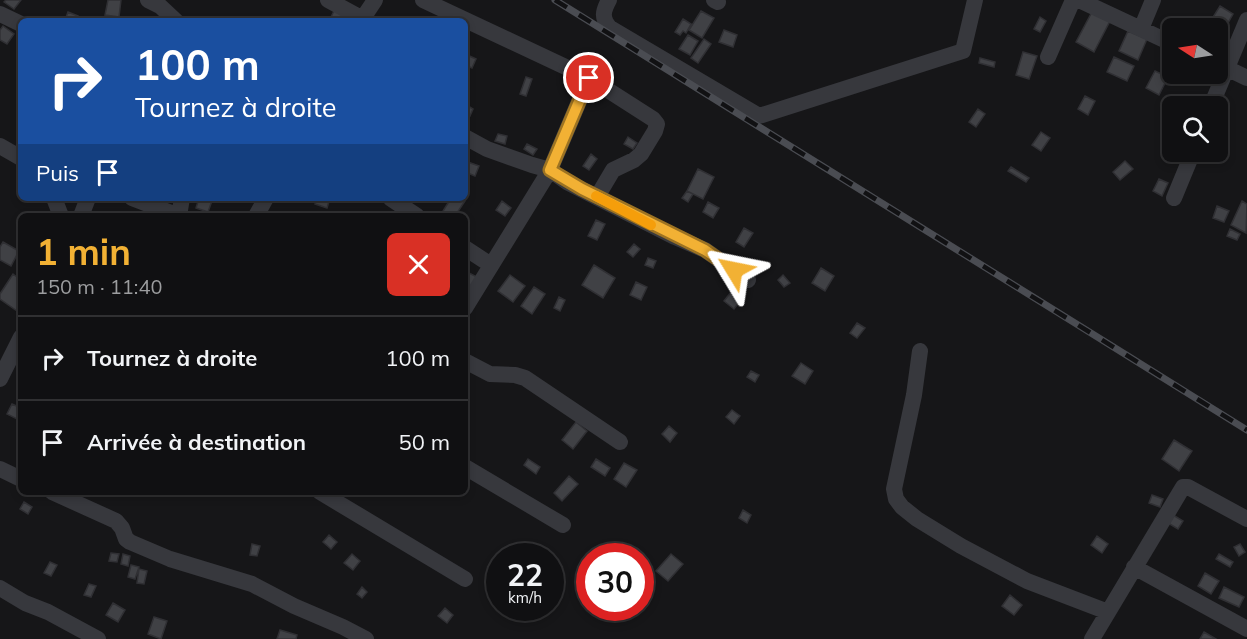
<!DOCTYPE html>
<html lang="fr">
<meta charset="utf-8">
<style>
:root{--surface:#101012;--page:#1e1e20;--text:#f1f3f6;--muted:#9c9d9f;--line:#303032;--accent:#f2b134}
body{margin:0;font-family:Mulish,sans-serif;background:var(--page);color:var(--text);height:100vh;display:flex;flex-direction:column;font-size:22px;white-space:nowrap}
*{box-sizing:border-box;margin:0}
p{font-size:20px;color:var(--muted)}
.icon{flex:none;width:33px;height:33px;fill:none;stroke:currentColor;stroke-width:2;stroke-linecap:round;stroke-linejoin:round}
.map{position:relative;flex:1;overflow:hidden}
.sheet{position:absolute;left:18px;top:213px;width:450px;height:282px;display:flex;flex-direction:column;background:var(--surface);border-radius:9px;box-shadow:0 3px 9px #0003,0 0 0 2px var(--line)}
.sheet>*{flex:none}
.banner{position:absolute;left:18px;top:18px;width:450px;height:183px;border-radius:9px;box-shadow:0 3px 9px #0003,0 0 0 2px var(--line);background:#1a4fa0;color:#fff;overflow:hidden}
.needle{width:39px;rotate:282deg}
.buttons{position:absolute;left:1162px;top:18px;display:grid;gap:12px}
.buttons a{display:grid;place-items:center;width:66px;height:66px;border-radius:9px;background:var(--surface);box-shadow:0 3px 9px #0003,0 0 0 2px var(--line);font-size:30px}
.speed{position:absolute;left:486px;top:543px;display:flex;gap:12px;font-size:30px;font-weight:700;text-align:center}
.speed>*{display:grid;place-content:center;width:78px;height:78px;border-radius:50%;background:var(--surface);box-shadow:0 3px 9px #0003,0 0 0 2px var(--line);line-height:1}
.speed small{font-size:15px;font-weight:400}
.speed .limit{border:9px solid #d22;background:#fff;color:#111}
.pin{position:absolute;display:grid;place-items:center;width:51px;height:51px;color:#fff;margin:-26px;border:3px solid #fff;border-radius:50%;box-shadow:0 2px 6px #0007}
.me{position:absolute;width:66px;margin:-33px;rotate:305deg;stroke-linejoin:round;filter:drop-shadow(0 0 4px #0008)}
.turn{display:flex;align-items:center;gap:21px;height:126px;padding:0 18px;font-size:27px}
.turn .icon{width:78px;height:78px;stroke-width:2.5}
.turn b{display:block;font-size:42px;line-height:51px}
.then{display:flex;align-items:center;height:57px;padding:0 18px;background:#0003;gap:12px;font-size:22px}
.round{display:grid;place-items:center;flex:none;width:63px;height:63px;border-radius:9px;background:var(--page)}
.headline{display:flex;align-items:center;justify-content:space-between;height:102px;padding:0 18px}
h1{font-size:36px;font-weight:700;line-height:45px;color:var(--accent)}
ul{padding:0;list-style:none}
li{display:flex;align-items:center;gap:18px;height:84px;padding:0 18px;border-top:2px solid var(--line)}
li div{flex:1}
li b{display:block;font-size:22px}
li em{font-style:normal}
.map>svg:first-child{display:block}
</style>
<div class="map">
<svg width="1247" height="639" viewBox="0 0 1247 639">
<rect width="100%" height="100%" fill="#161618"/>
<path fill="#404145" stroke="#303034" stroke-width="1.5" d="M6,0H21L14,9L4,2Z
M108,0H121L119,17L105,15Z
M1220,6L1233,14L1224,30L1210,22Z
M335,9L352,21H329Z
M1093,10L1111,19L1094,52L1076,42Z
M701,11L714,18L702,38L689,30Z
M68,12L78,16L76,21L65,20Z
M1040,17L1046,21L1040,32L1034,29Z
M1187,17L1193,20L1188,28H1180Z
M683,19L691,24L686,33L683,31L680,35L675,32Z
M3,26L14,34L7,44L0,40V30Z
M724,30L737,35L733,47L719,42Z
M1128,31L1147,39L1138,60L1119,51Z
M688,35L698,41L690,55L679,49Z
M704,39L711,44L698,63L691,58Z
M1023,52L1037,56L1029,79L1016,75Z
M465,54L476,59L472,68L465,65Z
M1114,57L1134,66L1127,81L1107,72Z
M980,58L995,62L994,67L979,63Z
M1155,71L1168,77L1159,95L1146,88Z
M526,77L532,79L526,96L520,94Z
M1085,96L1095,101L1088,115L1078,109Z
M465,104L473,109L470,116L465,113Z
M978,109L985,114L976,127L969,122Z
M1041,132L1050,138L1041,151L1032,145Z
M498,134L507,136L505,144L495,141Z
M628,137L637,143L633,149L624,144Z
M527,144L537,149L533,155L524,149Z
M591,154L597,159L589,170L583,166Z
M465,161L479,166L475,176L465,172Z
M1125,161L1133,169L1120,180L1113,172Z
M1011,167L1029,178L1026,182L1008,171Z
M698,169L714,177L703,199L687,191Z
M1159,179L1168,183L1162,196L1153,191Z
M687,191L693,194L688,202L682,198Z
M199,198H213L208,212L196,208Z
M317,198H330L327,208L315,204Z
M451,198H460L465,201L455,216H440Z
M502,201L511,208L505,216L496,210Z
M1242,201L1247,204L1246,233L1231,225Z
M708,202L719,208L713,218L703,212Z
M1217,206L1229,211L1224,222L1213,218Z
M596,220L605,224L597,240L588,236Z
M744,228L753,233L744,247L736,242Z
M1230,229L1240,234L1237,240L1227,236Z
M3,242L19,251L11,266L0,260V247Z
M634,244L640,249L633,257L627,252Z
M648,258L656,261L653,268L645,265Z
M594,265L615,278L603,298L582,285Z
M821,268L834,276L825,291L812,283Z
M465,271L477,277L470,292L465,289Z
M13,274L21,280V304L17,311L0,299V294Z
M510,275L525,286L513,302L498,291Z
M783,275L790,283L784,287L778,280Z
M636,282L647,287L641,300L630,295Z
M534,287L545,294L532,314L521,306Z
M731,292L741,300L734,309L724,301Z
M559,297L565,300L560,311L554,308Z
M857,323L865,328L857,338L850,333Z
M801,363L813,371L805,384L792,376Z
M751,371L759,375L755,382L747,377Z
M12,404L21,408L19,420L7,414Z
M732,410L740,416L734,424L726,417Z
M576,422L587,431L573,449L562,440Z
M669,426L677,433L670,442L662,434Z
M1174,440L1192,451L1179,471L1162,459Z
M528,459L540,467L536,474L524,465Z
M596,459L610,468L605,476L591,467Z
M624,463L637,470L626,487L614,479Z
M569,476L578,484L562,501L554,493Z
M1152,495L1163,499L1160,507L1149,503Z
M24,502L32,507L28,514L20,509Z
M743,510L751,515L747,523L739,518Z
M1173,515L1183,521L1178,529L1168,523Z
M329,535L337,542L331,549L323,542Z
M1097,536L1108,544L1102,553L1091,545Z
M252,544L260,546L257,556L250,555Z
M1240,544L1245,552L1239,556L1234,547Z
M111,553L119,554L117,562L109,561Z
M123,554L130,556L128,566L121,564Z
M352,554L360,561L353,570L344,563Z
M671,554L683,564L668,581L656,571Z
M1219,554L1233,562L1230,567L1216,559Z
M50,562L57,565L51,576L44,573Z
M131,565L139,567L135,579L128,577Z
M139,569L147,571L144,584L137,583Z
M1205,573L1219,581L1211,594L1198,586Z
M89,584L96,586L91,597L84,595Z
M362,587L367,592L362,598L357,594Z
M1224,587L1244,597L1239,607L1219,598Z
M1010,595L1022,605L1014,615L1002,606Z
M113,603L125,610L118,622L106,615Z
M445,608L453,615L447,623L438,616Z
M154,617L167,621L161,639L148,634Z
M280,630L297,635L296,639H277Z
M1204,632L1216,639H1200Z"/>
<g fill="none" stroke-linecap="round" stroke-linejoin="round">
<path stroke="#37383d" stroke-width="16" d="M148,0L160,6L176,21
M328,0L363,19
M423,0L589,78L653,119L657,124L655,131L641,154L634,160L613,170L597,197
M609,0C603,11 601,18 610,28L759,116L963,51L975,0
M714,0L718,2
M1079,0L1173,44
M0,14L21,24
M361,21L375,0
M1141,29L1153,0
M1048,57L1073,0
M1218,64L1247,78
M1211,106L1247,20
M465,137L487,149L532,165L550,170L567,182L675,237L705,250L748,280
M0,146L21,158
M54,198L61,216
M132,198L179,216
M390,198L417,216
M1174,198L1193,152
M81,216L88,198
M179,216L182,198
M256,216L266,198
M465,248L491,265
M465,308L550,170L589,78
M920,351L914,395L894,489L896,499L902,507L917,519L961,546L1027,581L1108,612
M465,361L490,374L515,375L525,378L620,442
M0,379L21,337
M465,467L563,525
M0,469L21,479
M52,492L116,521L122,528L126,539L130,542L170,559L252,584L294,606L343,627L366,639
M320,492L465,579
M1134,567L1247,629
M0,588L25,603L48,612L98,639
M1092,639L1183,487H1188L1247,519"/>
<defs>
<path id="rail" d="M555,0L1247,430"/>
</defs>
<use href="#rail" stroke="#4a4c52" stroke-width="7"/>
<use href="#rail" stroke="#111113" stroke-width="4.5" stroke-dasharray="14" stroke-linecap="butt"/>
</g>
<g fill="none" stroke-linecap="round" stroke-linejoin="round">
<defs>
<path id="route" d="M589,78L550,170L582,189L705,250L734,270"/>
</defs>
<use href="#route" stroke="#9d7322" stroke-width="15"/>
<use href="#route" stroke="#f2b134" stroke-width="10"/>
<path stroke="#f59e0b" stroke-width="10" d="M596,196L651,225"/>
</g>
</svg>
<div class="buttons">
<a><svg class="needle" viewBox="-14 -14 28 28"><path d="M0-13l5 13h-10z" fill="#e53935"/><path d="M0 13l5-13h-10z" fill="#9c9d9f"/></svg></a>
<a><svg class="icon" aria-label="search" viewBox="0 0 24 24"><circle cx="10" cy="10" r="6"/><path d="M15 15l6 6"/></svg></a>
</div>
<div class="speed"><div>22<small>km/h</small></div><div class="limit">30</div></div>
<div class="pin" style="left:589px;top:78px;background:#d93025"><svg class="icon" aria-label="arrive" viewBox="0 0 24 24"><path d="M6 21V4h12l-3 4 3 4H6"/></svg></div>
<svg class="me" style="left:734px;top:270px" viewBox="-20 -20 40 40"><path d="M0-17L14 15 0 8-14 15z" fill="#f2b134" stroke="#fff" stroke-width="4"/></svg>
<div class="banner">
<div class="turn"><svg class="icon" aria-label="right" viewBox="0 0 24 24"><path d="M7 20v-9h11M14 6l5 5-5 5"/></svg><div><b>100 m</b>Tournez à droite</div></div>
<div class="then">Puis<svg class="icon" aria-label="arrive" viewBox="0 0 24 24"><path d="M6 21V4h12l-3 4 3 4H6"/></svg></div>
</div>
<section class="sheet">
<div class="headline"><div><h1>1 min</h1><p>150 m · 11:40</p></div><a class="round" style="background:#d93025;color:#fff"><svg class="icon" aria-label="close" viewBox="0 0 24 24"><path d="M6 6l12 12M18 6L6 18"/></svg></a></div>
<ul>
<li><svg class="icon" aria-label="right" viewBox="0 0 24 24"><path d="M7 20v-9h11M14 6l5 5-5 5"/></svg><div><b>Tournez à droite</b></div><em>100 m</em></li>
<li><svg class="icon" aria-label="arrive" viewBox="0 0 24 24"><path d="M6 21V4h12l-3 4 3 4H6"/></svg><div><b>Arrivée à destination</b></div><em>50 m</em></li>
</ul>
</section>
</div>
